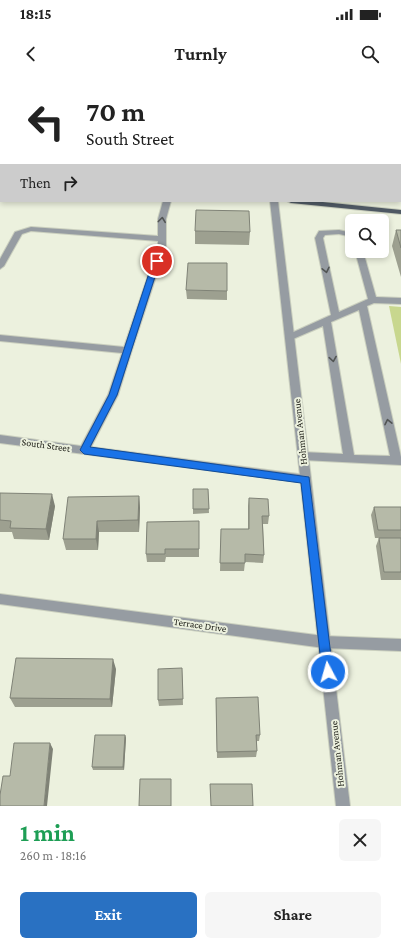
<!DOCTYPE html>
<meta charset="utf-8">
<style>
:root{--surface:#fff;--page:#f6f6f6;--text:#222;--muted:#767676;--accent:#2971c2}
body{margin:0;font-family:"Crimson Pro",serif;background:var(--page);color:var(--text);height:100vh;display:flex;flex-direction:column;font-size:15px;white-space:nowrap}
*{box-sizing:border-box;margin:0}
p{font-size:13px;color:var(--muted)}
.icon{flex:none;width:22px;height:22px;fill:none;stroke:currentColor;stroke-width:2;stroke-linecap:round;stroke-linejoin:round}
.map{position:relative;height:726px;overflow:hidden}
.side{display:flex;flex-direction:column;background:var(--surface);flex:1}
.side>*{flex:none}
.guide{position:absolute;left:0px;top:0px;width:401px;height:122px;box-shadow:0 2px 6px #0003;background:#fff;color:var(--text);overflow:hidden}
.tools{position:absolute;left:345px;top:134px;display:grid;gap:8px}
.tools a{display:grid;place-items:center;width:44px;height:44px;border-radius:6px;background:var(--surface);box-shadow:0 2px 6px #0003;font-size:20px}
.pin{position:absolute;display:grid;place-items:center;width:34px;height:34px;color:#fff;margin:-17px;border:2px solid #fff;border-radius:50%;box-shadow:0 1px 4px #0007}
.me{position:absolute;width:44px;margin:-22px;rotate:354deg;stroke-linejoin:round;filter:drop-shadow(0 0 3px #0008)}
.turn{display:flex;align-items:center;gap:14px;height:84px;padding:0 20px;font-size:18px}
.turn .icon{width:52px;height:52px;stroke-width:2.5}
.turn b{display:block;font-size:28px;line-height:34px}
.then{display:flex;align-items:center;height:38px;padding:0 20px;background:#0003;gap:8px;font-size:15px}
.round{display:grid;place-items:center;flex:none;width:42px;height:42px;border-radius:6px;background:var(--page)}
.head{display:flex;align-items:center;justify-content:space-between;height:68px;padding:0 20px}
h1{font-size:24px;font-weight:700;line-height:30px;color:#1e9e55}
.cta{display:flex;gap:8px;margin-top:auto;padding:8px 20px}
.cta a{flex:1;height:46px;border-radius:6px;background:var(--accent);color:#fff;font-size:16px;font-weight:700;line-height:46px;text-align:center}
.cta a+a{background:var(--page);color:var(--text)}
.status{display:flex;justify-content:space-between;align-items:center;height:28px;padding:0 20px;background:var(--surface);direction:ltr}
.status svg{height:11px;fill:currentColor}
header{display:flex;justify-content:space-between;align-items:center;height:52px;padding:0 20px;background:var(--surface);font-size:18px;font-weight:700}
.map>svg:first-child{display:block}
</style>
<div class="status"><b>18:15</b><svg viewBox="0 0 49 12"><path d="M0 12V9h3v3zM5 12V6h3v6zM10 12V3h3v9zM15 12V0h3v12zM26 1h20v11H26zM47 4h2v5h-2z"/></svg></div>
<header><svg class="icon" aria-label="back" viewBox="0 0 24 24"><path d="M15 5l-7 7 7 7"/></svg>Turnly<svg class="icon" aria-label="search" viewBox="0 0 24 24"><circle cx="10" cy="10" r="6"/><path d="M15 15l6 6"/></svg></header>
<div class="map">
<svg width="401" height="726" viewBox="0 0 401 726">
<rect width="100%" height="100%" fill="#ecf1de"/>
<path fill="#c8d78e" d="M389,226L401,227V284Z"/>
<g fill="none" stroke-linecap="round" stroke-linejoin="round">
<defs>
<path id="service" d="M137,0H143V1H137Z
M349,0H355V1H349Z
M0,25H1V29H0Z
M400,35H401V39H400Z
M400,67H401V74H400Z
M163,121H171L166,139V166L132,270L118,315L91,367L306,395L310,396L311,399L310,402L306,403L0,363V355L81,366L108,315L122,273L0,261V255L124,267L158,166V161L31,151L22,154L4,186L0,189V179L15,152L31,147L158,156V139Z
M339,150L352,153V157L339,154L325,155L323,158L339,232L368,219L355,171H363L376,217L401,218V224L374,223L367,226L401,377V385L303,380L299,379L298,376L299,373L303,372L343,374L323,246L293,259L290,260L286,257L287,255L331,235L315,158L319,151ZM359,230L390,376L354,375L331,242Z"/>
<path id="minor" d="M26,0H32V1H26Z
M0,514L324,556L401,559V571L324,568L0,524Z"/>
<path id="tertiary" d="M270,121H278L350,726H336Z"/>
<path id="secondary" d="M250,0H256V1H250Z
M265,0H271V1H265Z"/>
<path id="primary" d="M0,88H1V93H0Z
M287,121H313L401,130V134L291,123Z"/>
</defs>
<use href="#service" stroke="#cacfbe" stroke-width="2"/>
<use href="#minor" stroke="#cacfbe" stroke-width="2"/>
<use href="#tertiary" stroke="#cacfbe" stroke-width="2"/>
<use href="#secondary" stroke="#cacfbe" stroke-width="2"/>
<use href="#primary" stroke="#cacfbe" stroke-width="2"/>
<use href="#service" fill="#969ca2" fill-rule="evenodd"/>
<use href="#minor" fill="#969ca2" fill-rule="evenodd"/>
<use href="#tertiary" fill="#969ca2" fill-rule="evenodd"/>
<use href="#secondary" fill="#6d747e" fill-rule="evenodd"/>
<use href="#primary" fill="#4f5964" fill-rule="evenodd"/>
</g>
<path fill="#9da090" d="M305,0H318V1H305Z
M400,85H401V118H400Z
M396,150H401V197L392,166Z
M195,151L250,152L249,165L195,164Z
M186,210L227,211V220L187,219Z
M193,409H208L209,433L193,434Z
M0,413L55,426L49,460L14,459L12,452H0Z
M139,416L140,428L139,452H99L98,470H66L63,459Z
M249,418L269,436L268,444H263L264,475L263,483L245,482L244,491H220L221,449H248V426Z
M374,427H401V458H375L371,435Z
M199,441V477H166L165,482H147L146,474Z
M379,458H401V500H381L376,466Z
M182,588L183,625L159,626L158,620Z
M116,589L112,627H15L10,618Z
M216,618L260,655L259,661H257V671L256,677L217,678Z
M125,655L126,658L124,690H93L92,687Z"/>
<path fill="#7f8276" d="M52,414L55,426L49,460L46,449Z
M139,416L140,428L139,452L138,440Z
M97,441L99,452L98,470L96,459Z
M113,579L116,589L112,627L110,619Z
M125,655L126,658L124,690L123,687Z
M50,663L53,669L47,726H44Z"/>
<path fill="#b6baa8" stroke="#7f8276" d="M65,0H89V1H65Z
M197,0H216V1H197Z
M391,0H401V4H400V1Z
M400,9H401V18H400Z
M400,85H401V103L400,102Z
M196,130L249,131L250,152L195,151Z
M396,150H401V168Z
M188,183H227V211L186,210Z
M193,409H208L209,429H193Z
M0,413L52,414L46,449L10,448L11,441L0,440Z
M139,416L138,440L97,441L96,459H63L68,417Z
M249,418L268,419L269,436H262L264,475L245,474V483H220L221,449H249Z
M374,427H401V450H378Z
M199,441V469H165V474H146L147,442Z
M379,458H401V492H384Z
M16,578L113,579L110,619L10,618Z
M182,588L183,619L158,620V589Z
M258,617L260,655H256L257,671L217,672L216,618Z
M95,655H125L123,687H92Z
M14,663H50L44,726H0V715L3,696H10Z
M140,699H171V726H139Z
M210,704H252L253,726H211Z"/>
<defs><path id="oneway-chevron" d="M-2-3.5L2.5 0L-2 3.5" fill="none" stroke-width="1.6" stroke-linecap="round" stroke-linejoin="round"/></defs>
<g stroke="#525554">
<use href="#oneway-chevron" transform="translate(162 140) rotate(-83)"/>
<use href="#oneway-chevron" transform="translate(326 190) rotate(78)"/>
<use href="#oneway-chevron" transform="translate(333 279) rotate(81)"/>
<use href="#oneway-chevron" transform="translate(388 342) rotate(-102)"/>
</g>
<path fill="#1a73e8" stroke="#114b97" d="M157,179L160,181L117,315L90,367L309,397L333,592L332,596L328,597L324,596L322,592L301,403L84,374L80,370L109,315L153,181Z"/>
<g text-anchor="middle" dominant-baseline="central" stroke-width="4" stroke-linejoin="round" paint-order="stroke">
<g font-size="10" fill="#1a1b14" stroke="#ecf1de">
<text transform="translate(300 352) rotate(-96)">Hohman Avenue</text>
<text transform="translate(46 365) rotate(8)">South Street</text>
<text transform="translate(200 545) rotate(8)">Terrace Drive</text>
<text transform="translate(337 674) rotate(-96)">Hohman Avenue</text>
</g>
</g>
</svg>
<div class="tools">
<a><svg class="icon" aria-label="search" viewBox="0 0 24 24"><circle cx="10" cy="10" r="6"/><path d="M15 15l6 6"/></svg></a>
</div>
<div class="pin" style="left:157px;top:181px;background:#d93025"><svg class="icon" aria-label="arrive" viewBox="0 0 24 24"><path d="M6 21V4h12l-3 4 3 4H6"/></svg></div>
<svg class="me" style="left:328px;top:592px" viewBox="-20 -20 40 40"><circle r="17" fill="#1a73e8" stroke="#fff" stroke-width="3"/><path d="M0-11L8 9 0 5-8 9z" fill="#fff"/></svg>
<div class="guide">
<div class="turn"><svg class="icon" aria-label="left" viewBox="0 0 24 24"><path d="M17 20v-9H6M10 6l-5 5 5 5"/></svg><div><b>70 m</b>South Street</div></div>
<div class="then">Then<svg class="icon" aria-label="right" viewBox="0 0 24 24"><path d="M7 20v-9h11M14 6l5 5-5 5"/></svg></div>
</div>
</div>
<section class="side">
<div class="head"><div><h1>1 min</h1><p>260 m · 18:16</p></div><a class="round"><svg class="icon" aria-label="close" viewBox="0 0 24 24"><path d="M6 6l12 12M18 6L6 18"/></svg></a></div>
<div class="cta"><a>Exit</a><a>Share</a></div>
</section>
